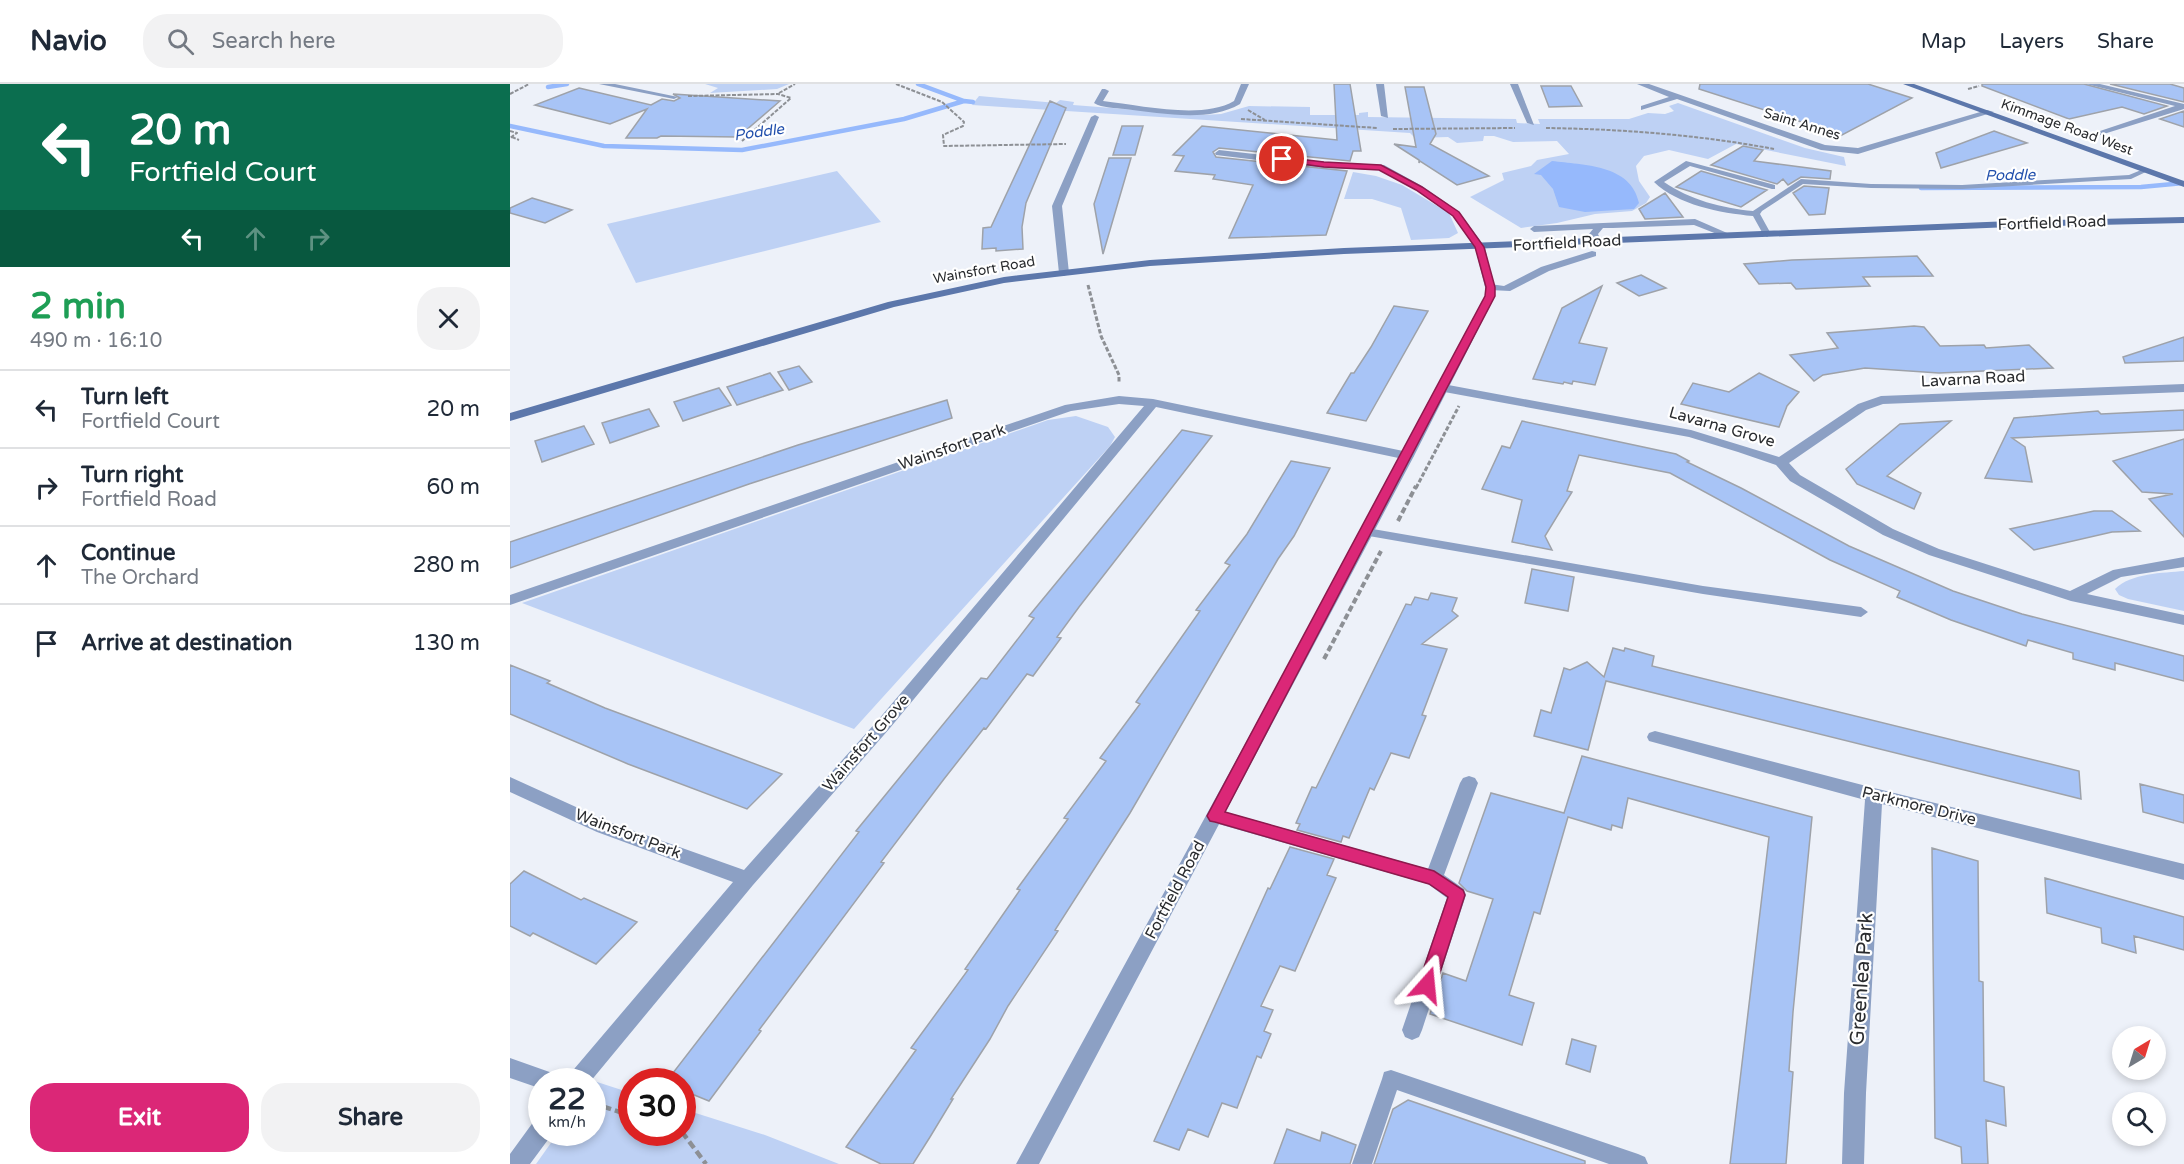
<!DOCTYPE html>
<meta charset="utf-8">
<style>
:root{--surface:#fff;--page:#f2f2f3;--text:#1f2937;--muted:#747a83;--line:#e0e1e3;--accent:#db2777}
body{margin:0;font-family:"Varela Round",sans-serif;background:var(--page);color:var(--text);height:100vh;display:flex;flex-direction:column;font-size:22px;white-space:nowrap}
*{box-sizing:border-box;margin:0}
p{font-size:20px;color:var(--muted)}
.icon{flex:none;width:33px;height:33px;fill:none;stroke:currentColor;stroke-width:2;stroke-linecap:round;stroke-linejoin:round}
.map{position:relative;flex:1;overflow:hidden}
.panel{display:flex;flex-direction:column;background:var(--surface);width:510px}
.panel>*{flex:none}
.banner{background:#0b6e4f;color:#fff;overflow:hidden}
.needle{width:39px;rotate:38deg}
.controls{position:absolute;left:1602px;top:942px;display:grid;gap:12px}
.controls a{display:grid;place-items:center;width:54px;height:54px;border-radius:50%;background:var(--surface);box-shadow:0 3px 9px #0003;font-size:30px}
.speed{position:absolute;left:18px;top:984px;display:flex;gap:12px;font-size:30px;font-weight:700;text-align:center}
.speed>*{display:grid;place-content:center;width:78px;height:78px;border-radius:50%;background:var(--surface);box-shadow:0 3px 9px #0003;line-height:1}
.speed small{font-size:15px;font-weight:400}
.speed .limit{border:9px solid #d22;background:#fff;color:#111}
.pin{position:absolute;display:grid;place-items:center;width:51px;height:51px;color:#fff;margin:-26px;border:3px solid #fff;border-radius:50%;box-shadow:0 2px 6px #0007}
.me{position:absolute;width:66px;margin:-33px;rotate:18deg;stroke-linejoin:round;filter:drop-shadow(0 0 4px #0008)}
.turn{display:flex;align-items:center;gap:21px;height:126px;padding:0 30px;font-size:27px}
.turn .icon{width:78px;height:78px;stroke-width:2.5}
.turn b{display:block;font-size:42px;line-height:51px}
.lanes{display:flex;align-items:center;height:57px;padding:0 30px;background:#0003;justify-content:center;gap:30px;direction:ltr}
.lanes .off{opacity:.35}
.round{display:grid;place-items:center;flex:none;width:63px;height:63px;border-radius:24px;background:var(--page)}
.overview{display:flex;align-items:center;justify-content:space-between;height:102px;padding:0 30px}
h1{font-size:36px;font-weight:700;line-height:45px;color:#1e9e55}
.primary-button{display:flex;gap:12px;margin-top:auto;padding:12px 30px}
.primary-button a{flex:1;height:69px;border-radius:24px;background:var(--accent);color:#fff;font-size:24px;font-weight:700;line-height:69px;text-align:center}
.primary-button a+a{background:var(--page);color:var(--text)}
ul{padding:0;list-style:none}
li{display:flex;align-items:center;gap:18px;height:78px;padding:0 30px;border-top:2px solid var(--line)}
li div{flex:1}
li b{display:block;font-size:22px}
li em{font-style:normal}
header{display:flex;align-items:center;gap:36px;box-sizing:border-box;height:84px;padding:0 30px;background:var(--surface);border-bottom:2px solid var(--line)}
header strong{font-size:28px}
nav{display:flex;gap:33px;margin-inline-start:auto;font-size:21px}
.search{width:420px;height:54px;background:var(--page);display:flex;align-items:center;gap:15px;box-sizing:border-box;padding:0 21px;border-radius:24px;color:var(--muted);font-size:22px}
main{display:flex;flex:1;min-height:0}
.map>svg:first-child{display:block}
</style>
<header>
<strong>Navio</strong>
<div class="search"><svg class="icon" aria-label="search" viewBox="0 0 24 24"><circle cx="10" cy="10" r="6"/><path d="M15 15l6 6"/></svg>Search here</div>
<nav><a>Map</a><a>Layers</a><a>Share</a></nav>
</header>
<main>
<section class="panel">
<div class="banner">
<div class="turn"><svg class="icon" aria-label="left" viewBox="0 0 24 24"><path d="M17 20v-9H6M10 6l-5 5 5 5"/></svg><div><b>20 m</b>Fortfield Court</div></div>
<div class="lanes"><svg class="icon" aria-label="left" viewBox="0 0 24 24"><path d="M17 20v-9H6M10 6l-5 5 5 5"/></svg><svg class="icon off" aria-label="ahead" viewBox="0 0 24 24"><path d="M12 20V5M6 11l6-6 6 6"/></svg><svg class="icon off" aria-label="right" viewBox="0 0 24 24"><path d="M7 20v-9h11M14 6l5 5-5 5"/></svg></div>
</div>
<div class="overview"><div><h1>2 min</h1><p>490 m · 16:10</p></div><a class="round"><svg class="icon" aria-label="close" viewBox="0 0 24 24"><path d="M6 6l12 12M18 6L6 18"/></svg></a></div>
<ul>
<li><svg class="icon" aria-label="left" viewBox="0 0 24 24"><path d="M17 20v-9H6M10 6l-5 5 5 5"/></svg><div><b>Turn left</b><p>Fortfield Court</p></div><em>20 m</em></li>
<li><svg class="icon" aria-label="right" viewBox="0 0 24 24"><path d="M7 20v-9h11M14 6l5 5-5 5"/></svg><div><b>Turn right</b><p>Fortfield Road</p></div><em>60 m</em></li>
<li><svg class="icon" aria-label="ahead" viewBox="0 0 24 24"><path d="M12 20V5M6 11l6-6 6 6"/></svg><div><b>Continue</b><p>The Orchard</p></div><em>280 m</em></li>
<li><svg class="icon" aria-label="arrive" viewBox="0 0 24 24"><path d="M6 21V4h12l-3 4 3 4H6"/></svg><div><b>Arrive at destination</b></div><em>130 m</em></li>
</ul>
<div class="primary-button"><a>Exit</a><a>Share</a></div>
</section>
<div class="map">
<svg width="1674" height="1080" viewBox="0 0 1674 1080">
<rect width="100%" height="100%" fill="#edf1f9"/>
<path fill="#bed1f4" d="M195,0H279L267,5L200,9L208,4Z
M469,12L546,19L550,16L564,18L563,21L693,31L711,30L739,22L800,23V31H849V29L858,28V33L1006,35L1007,39L1030,40L1028,35H1119L1138,29L1155,30L1164,27L1159,22L1168,19L1295,64L1334,73L1336,82L1226,60L1198,75L1159,66L1134,72L1126,82L1129,97L1140,113L1136,119L1122,127L1085,130L1047,139L1011,144L960,113L994,96L992,89L1021,82L1027,76L1059,70L1047,57L1003,58L984,52H974L973,57L947,59L938,53L905,54L900,49L462,21Z
M327,87L371,138L126,199L97,140Z
M843,88L866,92L892,101L939,129L948,149L939,154L901,156L891,124L862,115H834Z
M566,332L598,343L605,353L600,362L344,645L12,519L538,336Z
M1674,487V527L1618,515L1609,511L1605,505C1621,489 1653,489 1674,487Z
M84,997L121,1009L122,1048H172L173,1025L255,1051L329,1080H26L48,1049L82,1048Z"/>
<path fill="#96b9fc" d="M1042,77C1073,81 1121,80 1129,119L1124,125L1075,128L1049,123L1043,105L1031,91L1024,90Z"/>
<g fill="none" stroke-linecap="round" stroke-linejoin="round">
<path stroke="#96b9fc" stroke-width="4.5" d="M408,0L454,17
M38,3L57,0
M0,42L94,62L232,66L394,35L454,17L463,18
M1411,104L1631,103L1674,99"/>
</g>
<path fill="#a8c4f6" stroke="#9ea2a9" stroke-width="1.5" d="M824,0H840L851,67H843L840,77L709,64L703,68L706,73L837,87L816,151L719,154L743,101L703,95L705,91L665,87L674,72L663,71L692,42L827,56Z
M1190,0H1358L1402,14L1332,51L1189,5Z
M1472,0H1574L1657,22L1634,30L1612,23L1559,35L1472,2Z
M1600,0H1660L1674,4V18Z
M1031,2H1061L1072,22L1039,23Z
M895,3H914L926,50L920,60L979,92L947,101L910,77L909,79V76L884,60L906,63Z
M69,4L141,21L152,15L164,17L170,14L163,10L270,17L228,53L151,52L147,54H116L137,25L100,40L25,21Z
M540,17L556,24L516,119L512,143L513,165L486,167V164L472,165L473,144L481,143Z
M1674,27V43L1650,35Z
M612,42H633L625,71H603Z
M1484,47L1517,59L1431,84L1426,69Z
M1233,62L1253,66L1244,77L1321,87L1320,95L1291,93L1278,101L1273,95L1267,100L1201,81Z
M599,74H621L593,170L584,120Z
M1191,87L1257,106L1231,123L1166,103Z
M1294,102L1319,104L1315,130L1299,131L1283,109Z
M1155,109L1173,133L1135,135L1129,125Z
M22,114L62,126L35,139L0,129V124Z
M1407,172L1423,192L1353,193L1360,202L1286,205L1281,199L1249,200L1234,180L1282,176Z
M1131,191L1156,204L1129,212L1107,199Z
M1092,202L1069,259L1097,264L1085,301L1063,297L1062,300L1054,298L1053,300L1023,295L1052,224Z
M884,222L918,227L856,337L817,329L841,289H844L861,263Z
M1404,242L1414,243L1430,262L1474,261L1476,264L1519,261L1543,284L1429,289L1355,284L1313,291L1304,297L1280,271L1328,264L1317,249Z
M1674,253V277L1615,279L1613,273Z
M289,282L302,298L279,306L268,288Z
M260,289L273,306L227,321L217,303Z
M1249,289L1289,308L1277,322L1269,343L1171,320L1183,299L1219,308Z
M209,304L221,321L173,337L164,318Z
M437,316L442,334L239,400L0,484V458L288,361Z
M139,325L149,342L100,359L92,339Z
M1674,326V346L1502,354L1515,363L1522,398L1475,394L1504,334L1588,327L1591,330Z
M1012,337L1166,370L1179,377L1177,378L1231,404L1339,462L1443,507L1512,530L1674,572V597L1605,579V586L1563,575V569L1518,556L1516,562L1441,536L1387,513L1390,507L1320,476L1160,389L1069,371L1057,407L1062,408L1035,452L1042,466L1002,458L1012,416L972,405L992,362L1000,364Z
M1441,337L1377,392L1411,409L1404,425L1347,400L1336,385L1390,340Z
M74,342L84,360L32,378L25,357Z
M672,346L702,352L569,523L547,553L551,554L523,592L517,590L476,645L474,644L434,695L371,778L374,779L249,946L251,947L199,1017L172,1006V998H156L349,748L346,747L471,594L477,595L524,534L519,532Z
M1674,355V453L1639,415L1663,410L1632,408L1603,377Z
M781,377L820,384L784,452L768,475L620,729L545,846L548,847L498,922L480,955L441,1015H443L420,1053L403,1080H371L336,1063L406,966L401,964L458,886L455,885L510,806L507,805L558,735L554,734L596,677L590,674L630,620L626,618L690,527L686,526L720,481L715,479L737,450Z
M1584,427H1602L1630,447L1602,448L1524,466L1500,445Z
M1022,485L1064,493L1058,527L1015,519Z
M921,509L947,514L942,527L948,532L912,560L937,565L912,631L916,632L899,674L881,669L864,706L860,704L839,754L833,752L831,758L787,746L790,740L786,739L802,703L806,704L896,520L901,521L905,513L918,516Z
M1103,564L1114,567L1115,564L1144,572L1142,582L1569,687L1571,715L1096,597L1078,666L1024,652L1031,626L1041,629L1054,584L1060,586L1077,578L1094,593Z
M0,581L40,597L37,599L95,624L272,690L237,725L118,680L0,630Z
M1072,672L1302,733L1283,928L1279,987L1283,988L1276,1080H1220L1259,753L1118,714L1112,744L1102,741L1101,746L1058,733L1030,830L1024,828L999,911L1024,919L1012,961L920,930L933,889L956,897L983,815L957,807L949,799L981,709L1054,729Z
M1630,700L1674,711V739L1633,728Z
M780,763L824,775L817,791L826,794L785,887L770,882L751,922L763,926L754,947L761,950L751,974L747,972L727,1024L712,1019L698,1053L678,1045L669,1066L644,1057L758,804L760,805Z
M1422,764L1468,777L1469,897L1473,898L1474,997L1494,1003L1496,1042L1476,1036L1478,1080H1452L1451,1063L1425,1054Z
M14,787L71,816L74,814L127,838L86,880L23,849L20,852L0,842V800Z
M1535,794L1674,833V866L1624,852L1626,869L1592,859L1591,844L1537,829Z
M1062,955L1086,962L1080,988L1056,980Z
M898,1016L1075,1077V1080H864L883,1025Z
M777,1045L810,1057L812,1048L846,1061L840,1080H764Z"/>
<g fill="none" stroke-linecap="round" stroke-linejoin="round">
<path stroke="#8d9095" stroke-width="2" stroke-dasharray="4 1.5" stroke-linecap="butt" d="M386,0L432,18L454,38L453,42L433,51L434,62L556,60
M1458,5L1469,2
M269,9L285,0
M0,10L19,0
M178,12L268,10L281,14L232,57
M738,26L755,36
M731,35L867,44
M1036,44C1112,45 1190,51 1264,65
M883,45L1005,44
M0,47L7,49L0,54
M2,53L9,56"/>
<path stroke="#8d9095" stroke-width="3" stroke-dasharray="4.5 2" stroke-linecap="butt" d="M578,201L591,252L609,291V299
M906,404L949,322"/>
<path stroke="#8d9095" stroke-width="4" stroke-dasharray="6 3" stroke-linecap="butt" d="M888,437L906,402
M814,575L871,467"/>
<path stroke="#8d9095" stroke-width="4.5" stroke-dasharray="8 4" stroke-linecap="butt" d="M82,1019L122,1032
M172,1048L196,1080"/>
<path fill="#8ca0c4" fill-rule="evenodd" d="M89,0H105L168,13L164,15Z
M1176,77L1265,101V105H1262L1180,82L1154,98C1180,116 1212,124 1243,127L1291,95L1361,100L1452,101L1619,91L1636,84L1640,86L1621,95L1452,105L1361,104L1293,100L1252,127L1250,130L1261,150L1257,153L1253,150L1243,132C1210,129 1168,121 1144,98Z
M1185,135L1224,152L1217,154L1184,141L1103,144H1093L1088,150L1091,157L1087,160L1084,159L1079,150L1083,145L1024,148L1020,145L1024,142Z
M857,444L1193,502L1351,523L1358,528L1351,533L1193,510L853,451L851,448L853,445Z
M881,986L1128,1070L1135,1073L1138,1080H1099L887,1006L862,1080H842L872,995L874,988Z"/>
<path fill="#8ca0c4" fill-rule="evenodd" d="M731,0H739L730,20C698,39 651,29 615,25C606,24 592,24 584,19L592,5H595L599,7L593,17C630,21 692,36 724,17Z
M866,0H874L878,34L871,32Z
M1000,0H1008L1024,41L1017,39Z
M1127,0H1139L1315,61L1348,64L1477,26L1484,28L1348,70L1311,66L1167,15L1131,26V22L1159,13Z
M1576,0H1590L1674,20V25L1584,53V49L1665,22Z
M585,31L589,33L552,122L559,189L554,192L549,189L542,122L581,33Z
M709,66L814,78L874,81L912,102L949,128L975,163L966,165L943,132L906,106L869,86L814,84L706,71L705,69Z
M1082,167L1086,168V172L1039,187L1000,207L980,206L975,203L980,200L994,202L1031,183Z
M933,300L1181,346L1269,373L1348,320L1371,312L1674,300V308L1373,320L1356,326L1279,379L1290,391L1383,445L1429,465L1560,507L1603,486L1674,473V483L1611,493L1577,510L1674,531V541L1561,517L1419,471L1373,451L1280,397L1266,381L1228,368L1179,353L929,307V301Z
M609,312L643,315L898,368L904,372L898,376L646,323L380,644L243,801L80,998H56L59,991L223,798L87,748L0,708V693L99,738L234,786L368,636L634,322L609,320L561,327L0,521V511L555,321Z
M1145,647L1364,704L1674,780V796L1372,720L1356,1009L1354,1080H1332L1334,1009L1355,716L1139,657L1137,653L1139,649Z
M959,692L965,694L968,699L934,791L954,805L956,811L912,946L909,953L902,956L895,953L892,946L937,814L918,800L705,739L699,737L696,732L699,727L705,725L918,785L950,699L953,694Z
M0,974L48,991L51,998H32V1005L0,994Z
M32,1034V1048H41L40,1053L20,1080H0V1070L24,1037Z"/>
<path fill="#8ca0c4" fill-rule="evenodd" d="M970,160L975,163L985,212L904,372L529,1080H506L892,372L975,212V203L965,163Z"/>
<path fill="#5c77ab" fill-rule="evenodd" d="M1393,0H1404L1674,97V103Z
M1674,133V139L1501,143L834,170L640,182L494,199L384,223L0,337V329L378,218L494,193L640,176L834,164L1501,137Z"/>
</g>
<path fill="#db2777" stroke="#8e194d" stroke-width="1.5" d="M772,73L814,78L871,81L912,103L949,128L974,163L985,203V212L715,728L924,787L953,806L955,811L926,901L923,906L917,909L911,906L908,901L938,813L919,800L705,738L700,737L697,732L975,212L976,203L965,163L943,132L906,106L869,86L814,83L770,77V74Z"/>
<g text-anchor="middle" dominant-baseline="central" stroke-width="4.5" stroke-linejoin="round" paint-order="stroke">
<g font-size="14" fill="#292b2e" stroke="#fff">
<text transform="translate(1292 40) rotate(17)">Saint Annes</text>
<text transform="translate(1557 43) rotate(20)">Kimmage Road West</text>
<text transform="translate(474 186) rotate(-10)">Wainsfort Road</text>
</g>
<g font-size="15" font-style="italic" fill="#214fac" stroke="#fff">
<text transform="translate(249 48) rotate(-8)">Poddle</text>
<text transform="translate(1500 91) rotate(-1)">Poddle</text>
</g>
<g font-size="16" fill="#292b2e" stroke="#fff">
<text transform="translate(1542 139) rotate(-2)">Fortfield Road</text>
<text transform="translate(1057 159) rotate(-3)">Fortfield Road</text>
<text transform="translate(1463 295) rotate(-3)">Lavarna Road</text>
<text transform="translate(1212 343) rotate(16)">Lavarna Grove</text>
<text transform="translate(442 363) rotate(-19)">Wainsfort Park</text>
<text transform="translate(356 659) rotate(-49)">Wainsfort Grove</text>
<text transform="translate(1409 722) rotate(14)">Parkmore Drive</text>
<text transform="translate(118 750) rotate(21)">Wainsfort Park</text>
<text transform="translate(665 806) rotate(-62)">Fortfield Road</text>
</g>
<g font-size="20" fill="#292b2e" stroke="#fff">
<text transform="translate(1352 895) rotate(-86)">Greenlea Park</text>
</g>
</g>
</svg>
<div class="controls">
<a><svg class="needle" viewBox="-14 -14 28 28"><path d="M0-13l5 13h-10z" fill="#e53935"/><path d="M0 13l5-13h-10z" fill="#747a83"/></svg></a>
<a><svg class="icon" aria-label="search" viewBox="0 0 24 24"><circle cx="10" cy="10" r="6"/><path d="M15 15l6 6"/></svg></a>
</div>
<div class="speed"><div>22<small>km/h</small></div><div class="limit">30</div></div>
<div class="pin" style="left:772px;top:75px;background:#d93025"><svg class="icon" aria-label="arrive" viewBox="0 0 24 24"><path d="M6 21V4h12l-3 4 3 4H6"/></svg></div>
<svg class="me" style="left:917px;top:901px" viewBox="-20 -20 40 40"><path d="M0-17L14 15 0 8-14 15z" fill="#db2777" stroke="#fff" stroke-width="4"/></svg>
</div>
</main>
